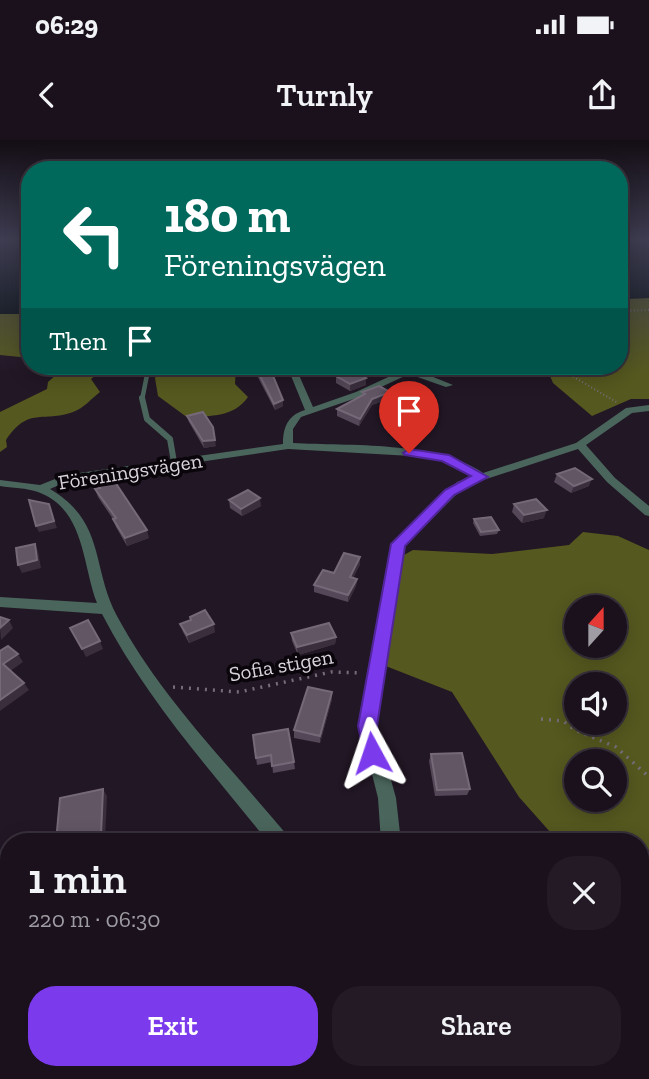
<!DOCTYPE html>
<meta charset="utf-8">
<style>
:root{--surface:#1a111c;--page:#231a25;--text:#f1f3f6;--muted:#9f9da3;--line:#38313b;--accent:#7c3aed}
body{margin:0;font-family:"Zilla Slab",serif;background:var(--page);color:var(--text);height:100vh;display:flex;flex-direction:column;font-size:26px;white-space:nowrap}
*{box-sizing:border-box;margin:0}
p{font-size:23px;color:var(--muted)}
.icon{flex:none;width:38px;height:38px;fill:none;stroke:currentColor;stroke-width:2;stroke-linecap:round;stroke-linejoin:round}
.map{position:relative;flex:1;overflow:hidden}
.drawer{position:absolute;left:0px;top:693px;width:649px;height:247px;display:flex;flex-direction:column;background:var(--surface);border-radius:28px 28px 0 0;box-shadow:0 4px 18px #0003,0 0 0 2px var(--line)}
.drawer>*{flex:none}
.guide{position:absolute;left:21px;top:21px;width:607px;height:214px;border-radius:28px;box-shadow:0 4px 18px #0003,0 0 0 2px var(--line);background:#00695c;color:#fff;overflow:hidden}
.needle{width:46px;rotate:21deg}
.controls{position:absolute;left:564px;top:455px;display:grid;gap:14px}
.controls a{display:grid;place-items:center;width:63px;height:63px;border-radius:50%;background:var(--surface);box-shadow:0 4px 18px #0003,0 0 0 2px var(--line);font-size:35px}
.pin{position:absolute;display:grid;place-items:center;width:60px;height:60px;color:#fff;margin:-72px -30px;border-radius:50% 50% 50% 0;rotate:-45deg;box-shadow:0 0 7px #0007}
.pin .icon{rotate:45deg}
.me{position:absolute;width:77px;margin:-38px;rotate:355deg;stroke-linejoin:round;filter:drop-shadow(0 0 5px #0008)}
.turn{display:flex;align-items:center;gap:24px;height:147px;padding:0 28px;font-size:32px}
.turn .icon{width:91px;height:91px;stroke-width:2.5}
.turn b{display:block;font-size:49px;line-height:60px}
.then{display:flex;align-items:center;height:66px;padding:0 28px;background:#0003;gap:14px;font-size:26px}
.round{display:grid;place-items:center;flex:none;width:74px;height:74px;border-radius:28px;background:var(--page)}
.headline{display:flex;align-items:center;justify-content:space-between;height:119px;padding:0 28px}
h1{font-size:42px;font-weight:600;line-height:52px}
.primary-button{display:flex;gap:14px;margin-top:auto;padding:14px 28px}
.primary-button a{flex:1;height:80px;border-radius:28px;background:var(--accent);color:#fff;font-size:28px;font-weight:600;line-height:80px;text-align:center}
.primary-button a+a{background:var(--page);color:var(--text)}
.status{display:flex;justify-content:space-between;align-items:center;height:49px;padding:0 35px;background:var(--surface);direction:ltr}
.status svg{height:19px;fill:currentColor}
header{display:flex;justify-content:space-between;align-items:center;height:91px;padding:0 28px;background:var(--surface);font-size:32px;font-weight:600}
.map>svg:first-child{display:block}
</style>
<div class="status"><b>06:29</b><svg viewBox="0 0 49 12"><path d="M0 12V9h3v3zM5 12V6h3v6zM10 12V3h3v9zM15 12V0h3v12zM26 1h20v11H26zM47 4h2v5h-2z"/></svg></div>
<header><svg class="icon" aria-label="back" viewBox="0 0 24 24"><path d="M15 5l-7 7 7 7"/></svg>Turnly<svg class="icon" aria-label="share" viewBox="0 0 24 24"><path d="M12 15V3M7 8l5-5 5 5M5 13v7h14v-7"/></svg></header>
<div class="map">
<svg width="649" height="939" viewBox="0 0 649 939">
<rect width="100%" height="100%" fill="#221725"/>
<path fill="#55581f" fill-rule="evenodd" d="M649,158V259H631L592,276L553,243L546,226H620V159Z
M0,174H30V218L0,215Z
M49,226H107L91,239L100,252C91,259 84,268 73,272C42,283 29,266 6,300L7,307L0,312V272L47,249L48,242L57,234Z
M161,226H236L235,244L248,257C233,278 212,275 188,278L158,256L155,238Z
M583,392L618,396L649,410V804L641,795L640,702H559L519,657L452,552L373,521L393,421L413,410L492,414L569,405ZM576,467H614V506H576ZM576,544H614V583H576ZM576,621H614V660H576Z
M9,789V931H68L65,939H0V799Z"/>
<path fill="#000c0e" d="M0,101H30V174H0Z
M620,101H649V158L620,159Z"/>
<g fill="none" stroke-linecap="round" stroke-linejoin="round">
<path stroke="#776d79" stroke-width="2" stroke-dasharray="1 2.5" stroke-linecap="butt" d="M620,171L649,170
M555,226L618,263"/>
<path stroke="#776d79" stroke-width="3.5" stroke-dasharray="2 6" stroke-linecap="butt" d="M173,547L239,552L331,532L362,533
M541,579L563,581L575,590L616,607L649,637"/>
<path stroke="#4a655c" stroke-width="4.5" d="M142,260L147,235"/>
<path stroke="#4a655c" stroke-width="6" d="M142,258L147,279L170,299L174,322"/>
<path fill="#4a655c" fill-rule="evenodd" d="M287,226H295L313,267L356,252L412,226H422L416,230L453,245L446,247L409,234L362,256L301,277L293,289V303C348,306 439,301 483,333L576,303L626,268L649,265V271L632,273L586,305L615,338L649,366V376L645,375L607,342L578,309L465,346L404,406L376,586L396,658L401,702H381L378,658L360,586L392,405L457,342L473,336L462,328L429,317L288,309L68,341L50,349C106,382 91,427 117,476C161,558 228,624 287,695L290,702H268C209,628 146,559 102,474L0,467V457L97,463C82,424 85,369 38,352C27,348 12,348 0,346V340L40,345L65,335L283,304C283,287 288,275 305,270Z
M262,931H286L287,939H263Z
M430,931H457L460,939H433Z"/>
</g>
<path fill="#544757" d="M252,226H269L283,260V266L275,270Z
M336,236L366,238V245L350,251L336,243Z
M362,252H390L389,259L372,265L359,286L337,276V269L362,256Z
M187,276L216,306L204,308L189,282Z
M557,334L589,346L571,353L554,342Z
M97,344L149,398L127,406L116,387L113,379L98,357L95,349L99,348Z
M229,360L261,366L242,376L230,368Z
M514,364L544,378L522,383L512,372Z
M474,379L499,390L497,394L480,396L473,383Z
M360,424L353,438L357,439L356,446L348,462L314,452V445L334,433Z
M190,477L215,492L189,503L183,492L180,484L190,480Z
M291,493L336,497L335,504L298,515L292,501Z
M332,559L320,603L294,598V590Z
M253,595L294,622L295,629L273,633L272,622L257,625Z
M431,614L470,649L467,655L435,656L429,621Z
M574,931H640L647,939H580Z"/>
<path fill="#3a2e3d" d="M306,226H313L306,233Z
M366,238V245L350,251V244Z
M390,252L389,259L372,265L359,286L360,279L372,259Z
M283,260V266L275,270L274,264Z
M215,300L216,306L204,308L203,301Z
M592,339L589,346L571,353L574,346Z
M260,358L261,366L242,376L241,369Z
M49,364L57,388L39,392L36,386Z
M547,370L544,378L522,383L524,375Z
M147,390L149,398L127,406L125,398Z
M35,404L38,411L41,428L22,433L18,425Z
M360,417V424L350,444V437Z
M357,439L356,446L348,462V455Z
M9,480L13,488L1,500L0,488Z
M214,484L215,492L189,503L187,495Z
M336,497L335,504L298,515L297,507Z
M100,501L103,509L86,517L82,509Z
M18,514L23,522L9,532L3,524Z
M24,543L29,550L0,571V560Z
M332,552V559L320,603V596Z
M103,649L107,656L105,700L97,702H64Z"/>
<path fill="#625665" stroke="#756978" stroke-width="2" d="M255,226H269L283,260L274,264Z
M353,230L366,238L350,244L336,236Z
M379,246L390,252L372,259L360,279L337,269L365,254L362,252Z
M203,272L213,287L215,300L203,301L187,276Z
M575,328L592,339L574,346L557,334Z
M113,339L147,390L125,398L113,379L116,378L95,349L100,348L97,344Z
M248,350L260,358L241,369L229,360Z
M536,359L547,370L524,375L514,364Z
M29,360L49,364L54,381L36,386Z
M491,377L499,390L481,392L474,379Z
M35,404L37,420L18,425L16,408Z
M344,413L360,417L350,437L357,439L348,455L314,445L323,430L334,433Z
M205,470L214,484L187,495L180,484L191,480L190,477Z
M0,477L9,480L0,488Z
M88,480L100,501L82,509L70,488Z
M329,483L336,497L297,507L291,493Z
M8,506L18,514L3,524L24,543L0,560V511Z
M308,547L332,552L320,596L294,590Z
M288,589L294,622L272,626L271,615L256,618L253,595Z
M462,613L470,649L437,650L431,614Z
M103,649L101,694L64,702H56L60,658Z
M379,931H390L395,939H371Z
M582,931H640L647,939H588Z"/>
<linearGradient id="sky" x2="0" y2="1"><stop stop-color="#130d14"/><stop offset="0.43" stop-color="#3e3c51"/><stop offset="1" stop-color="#3e3c51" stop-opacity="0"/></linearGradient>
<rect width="649" height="233" fill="url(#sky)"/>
<path fill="#7c3aed" stroke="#51269a" stroke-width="2" d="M409,309L449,315L488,337L454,355L405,406L377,586L382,613L379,620L372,622L365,620L358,586L391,404L445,350L471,336L442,321L405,315L403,313Z"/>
<g text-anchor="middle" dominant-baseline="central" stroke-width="7" stroke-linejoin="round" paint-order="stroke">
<g font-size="21" fill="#d9d1db" stroke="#09050a">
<text transform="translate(130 331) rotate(-9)">Föreningsvägen</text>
<text transform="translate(281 525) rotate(-10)">Sofia stigen</text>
</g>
</g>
</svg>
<div class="controls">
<a><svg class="needle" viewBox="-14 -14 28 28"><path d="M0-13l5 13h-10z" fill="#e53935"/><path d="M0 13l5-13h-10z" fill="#9f9da3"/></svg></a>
<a><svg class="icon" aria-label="sound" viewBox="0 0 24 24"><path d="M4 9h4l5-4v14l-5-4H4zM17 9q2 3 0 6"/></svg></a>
<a><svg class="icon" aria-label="search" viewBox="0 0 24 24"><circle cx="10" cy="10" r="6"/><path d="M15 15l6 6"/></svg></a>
</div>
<div class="pin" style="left:409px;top:313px;background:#d93025"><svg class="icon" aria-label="arrive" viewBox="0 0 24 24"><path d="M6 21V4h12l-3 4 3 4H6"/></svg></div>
<svg class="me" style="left:372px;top:613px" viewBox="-20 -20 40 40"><path d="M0-17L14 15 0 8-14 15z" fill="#7c3aed" stroke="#fff" stroke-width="4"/></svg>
<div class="guide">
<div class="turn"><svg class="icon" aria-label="left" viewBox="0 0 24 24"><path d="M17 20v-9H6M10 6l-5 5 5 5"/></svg><div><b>180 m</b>Föreningsvägen</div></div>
<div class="then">Then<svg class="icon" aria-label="arrive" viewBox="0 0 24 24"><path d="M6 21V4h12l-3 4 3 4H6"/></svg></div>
</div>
<section class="drawer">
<div class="headline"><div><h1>1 min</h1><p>220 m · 06:30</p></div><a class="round"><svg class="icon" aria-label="close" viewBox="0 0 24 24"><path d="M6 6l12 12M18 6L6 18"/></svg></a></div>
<div class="primary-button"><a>Exit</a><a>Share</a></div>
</section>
</div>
